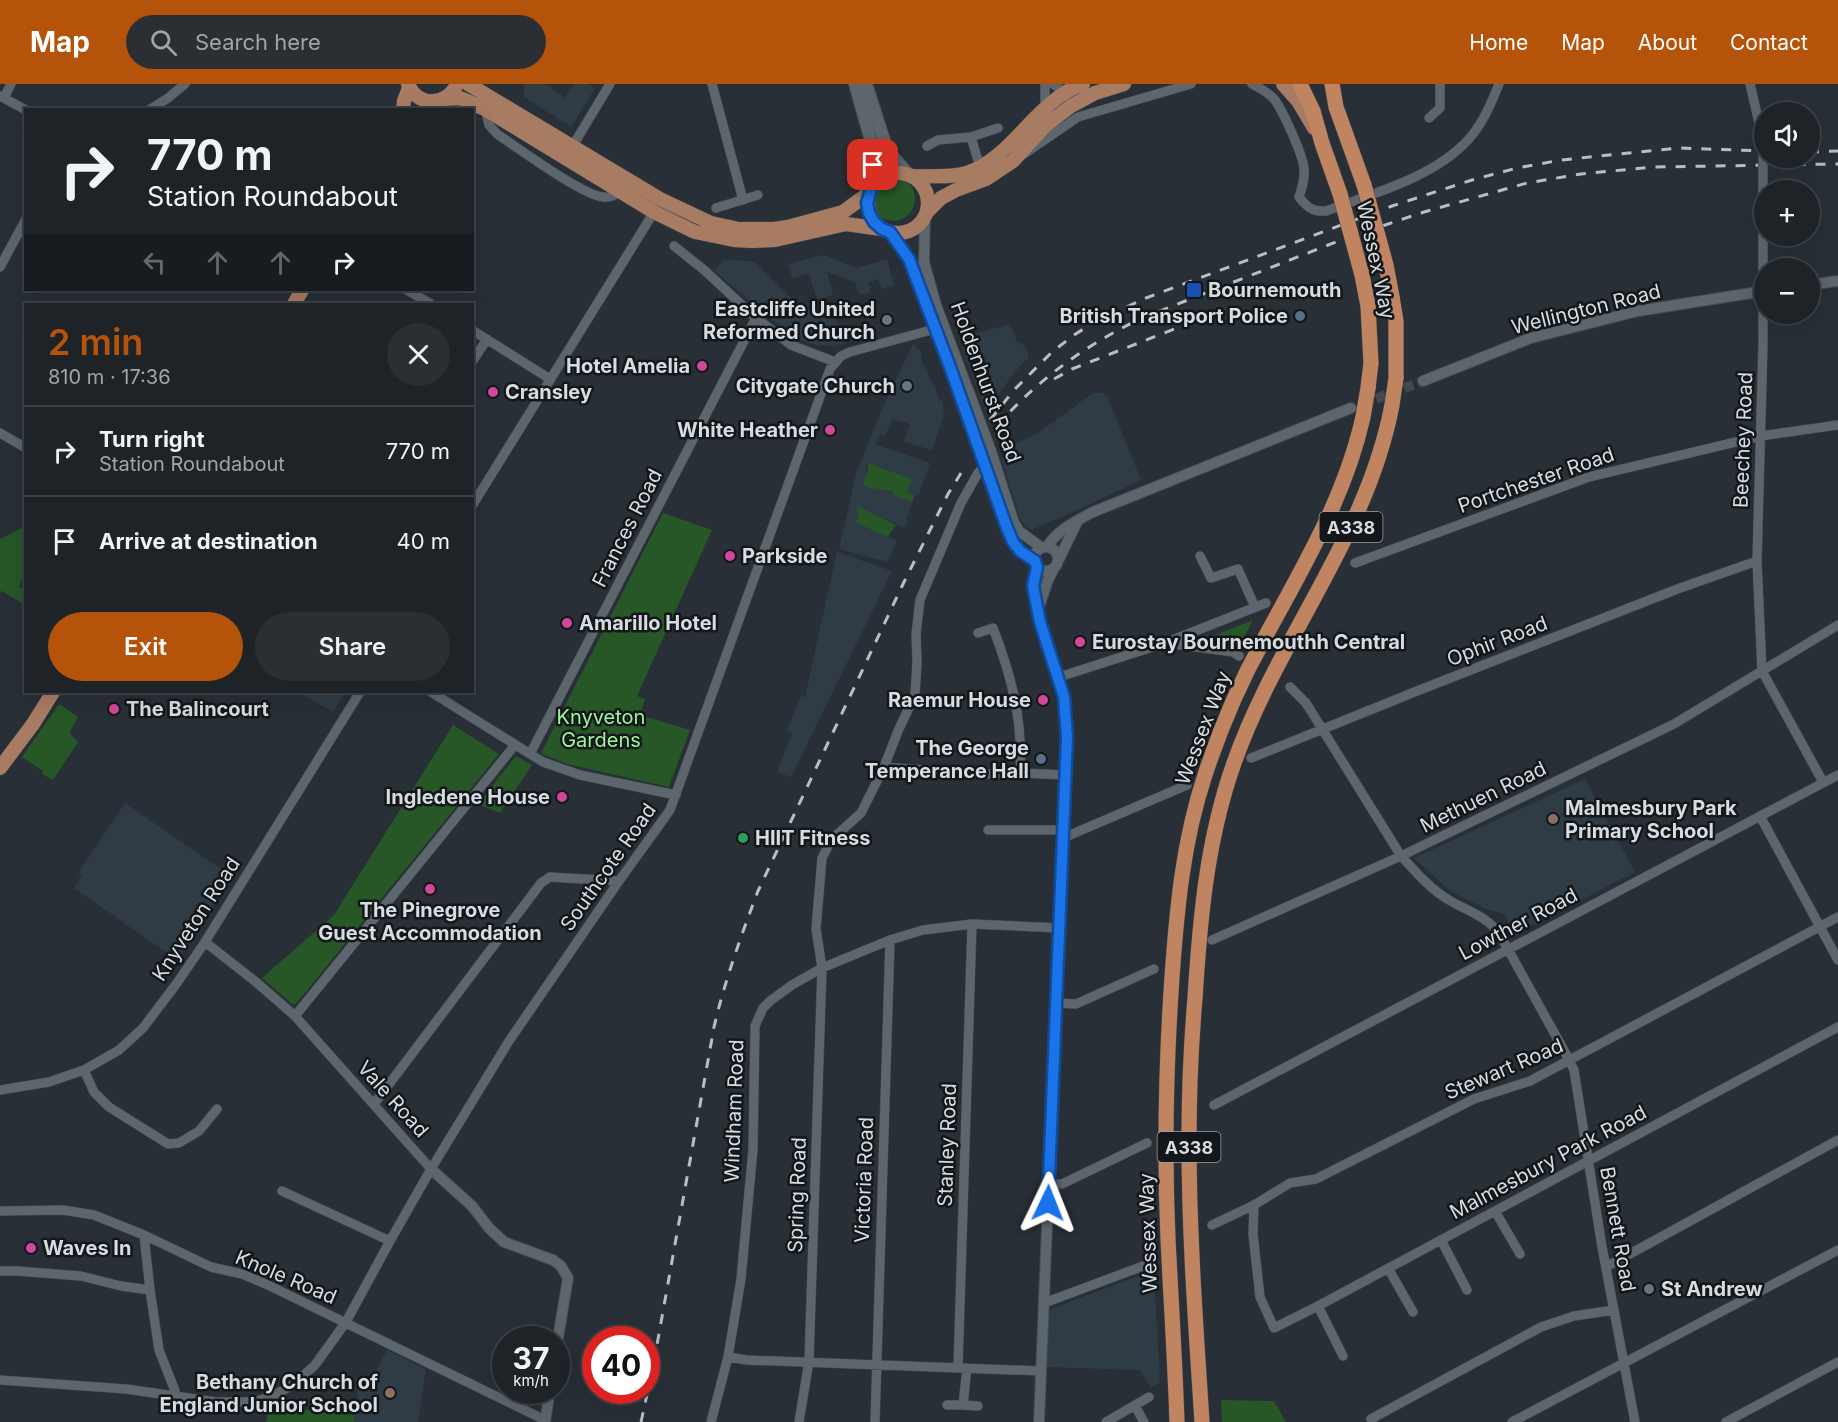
<!DOCTYPE html>
<meta charset="utf-8">
<style>
:root{--surface:#1e2328;--page:#2b2f34;--text:#f1f3f6;--muted:#a1a4a8;--line:#3c4045;--accent:#b45309}
body{margin:0;font-family:Inter,sans-serif;background:var(--page);color:var(--text);height:100vh;display:flex;flex-direction:column;font-size:22px;white-space:nowrap}
*{box-sizing:border-box;margin:0}
p{font-size:20px;color:var(--muted)}
.icon{flex:none;width:33px;height:33px;fill:none;stroke:currentColor;stroke-width:2;stroke-linecap:round;stroke-linejoin:round}
.map{position:relative;flex:1;overflow:hidden}
.panel{position:absolute;left:24px;top:219px;width:450px;height:390px;display:flex;flex-direction:column;background:var(--surface);border-radius:0px;box-shadow:0 6px 24px #0002,0 0 0 2px var(--line)}
.panel>*{flex:none}
.hud{position:absolute;left:24px;top:24px;width:450px;height:183px;border-radius:0px;box-shadow:0 6px 24px #0002,0 0 0 2px var(--line);background:#1e2328;color:var(--text);overflow:hidden}
.fabs{position:absolute;left:1754px;top:18px;display:grid;gap:12px}
.fabs a{display:grid;place-items:center;width:66px;height:66px;border-radius:50%;background:var(--surface);box-shadow:0 6px 24px #0002,0 0 0 2px var(--line);font-size:30px}
.speed{position:absolute;left:492px;top:1242px;display:flex;gap:12px;font-size:30px;font-weight:700;text-align:center}
.speed>*{display:grid;place-content:center;width:78px;height:78px;border-radius:50%;background:var(--surface);box-shadow:0 6px 24px #0002,0 0 0 2px var(--line);line-height:1}
.speed small{font-size:15px;font-weight:400}
.speed .limit{border:9px solid #d22;background:#fff;color:#111}
.pin{position:absolute;display:grid;place-items:center;width:51px;height:51px;color:#fff;margin:-26px;border-radius:12px;box-shadow:0 3px 9px #0006}
.me{position:absolute;width:66px;margin:-33px;rotate:2deg;stroke-linejoin:round;filter:drop-shadow(0 0 4px #0008)}
.turn{display:flex;align-items:center;gap:21px;height:126px;padding:0 24px;font-size:27px}
.turn .icon{width:78px;height:78px;stroke-width:2.5}
.turn b{display:block;font-size:42px;line-height:51px}
.lanes{display:flex;align-items:center;height:57px;padding:0 24px;background:#0003;justify-content:center;gap:30px;direction:ltr}
.lanes .off{opacity:.35}
.round{display:grid;place-items:center;flex:none;width:63px;height:63px;border-radius:32px;background:var(--page)}
.headline{display:flex;align-items:center;justify-content:space-between;height:102px;padding:0 24px}
h1{font-size:36px;font-weight:600;line-height:45px;color:var(--accent)}
.primary-button{display:flex;gap:12px;margin-top:auto;padding:12px 24px}
.primary-button a{flex:1;height:69px;border-radius:36px;background:var(--accent);color:#fff;font-size:24px;font-weight:600;line-height:69px;text-align:center}
.primary-button a+a{background:var(--page);color:var(--text)}
ul{padding:0;list-style:none}
li{display:flex;align-items:center;gap:18px;height:90px;padding:0 24px;border-top:2px solid var(--line)}
li div{flex:1}
li b{display:block;font-size:22px}
li em{font-style:normal}
header{display:flex;align-items:center;gap:36px;box-sizing:border-box;height:84px;padding:0 30px;background:var(--accent);color:#fff}
header strong{font-size:28px}
nav{display:flex;gap:33px;margin-inline-start:auto;font-size:21px}
.search{width:420px;height:54px;background:var(--page);display:flex;align-items:center;gap:15px;box-sizing:border-box;padding:0 21px;border-radius:33px;color:var(--muted);font-size:22px}
.map>svg:first-child{display:block}
</style>
<header>
<strong>Map</strong>
<div class="search"><svg class="icon" aria-label="search" viewBox="0 0 24 24"><circle cx="10" cy="10" r="6"/><path d="M15 15l6 6"/></svg>Search here</div>
<nav><a>Home</a><a>Map</a><a>About</a><a>Contact</a></nav>
</header>
<div class="map">
<svg width="1838" height="1338" viewBox="0 0 1838 1338">
<rect width="100%" height="100%" fill="#282f36"/>
<path fill="#2f3c46" d="M524,0H546L565,14L574,0H588L595,4L571,43L524,13Z
M823,171L857,184L887,175L894,201L882,205L878,195L868,198L871,209L860,211L855,198L827,188L833,211L817,216L809,190L792,194L788,180Z
M723,176L754,177L787,210L805,226L816,222L821,230L831,225L845,260L834,262L814,261L793,253L714,187Z
M1010,240L1017,257L1025,262L1029,273L1015,288L986,327L965,273L960,254Z
M913,260L921,267L922,278L938,310L937,311L940,317H943V327L945,328L932,366L904,358L910,340L892,335L885,352L880,350L875,360L930,379L918,412L907,408L912,395L868,379L866,386L877,404H884L893,409V411L912,418L906,436L908,437L904,444L858,422L860,429L856,439L897,457L887,478L839,465L856,389L882,325Z
M1093,309H1103L1108,314L1141,396L1069,430L1031,446L1021,437L1002,377L1003,369L1006,364L1038,349Z
M837,468L892,487L791,693L777,688L792,649L787,646L801,612L805,613Z
M298,608H346L333,628Z
M1585,695L1635,788L1518,849L1514,848L1504,830L1486,825L1450,807L1414,774Z
M125,719L231,792L198,847L177,876L74,804L82,792L78,789Z
M1144,1191H1154L1160,1298L1151,1304L1140,1286L1047,1283L1049,1228L1051,1225L1135,1193Z
M387,1266L426,1285L418,1338H266L270,1322L354,1331L360,1293L371,1296Z"/>
<path fill="#275727" d="M871 115a22 22 0 1 1 44 0a22 22 0 1 1-44 0Z
M868,379L912,395L907,408L915,411L912,418L892,411L893,408L877,404L876,406L863,401L868,387Z
M858,422L896,441L888,453L856,439L859,429L857,427Z
M663,429L712,446L637,612L645,615L640,631L690,646L669,703L567,680L542,670V667Z
M24,443L25,487L19,503L25,507V521L2,507L0,508V455Z
M1253,536L1240,561L1208,554Z
M59,620L78,633L70,647L71,651L78,658L53,696L42,690L43,687L22,673Z
M453,641L499,670L296,920H292L262,894L334,831Z
M516,672L532,681L500,729L478,720Z
M1221,1316L1274,1317L1286,1338H1222Z
M270,1322L354,1331V1338H266Z"/>
<g fill="none" stroke-linecap="round" stroke-linejoin="round">
<path stroke="#424950" stroke-width="10" stroke-dasharray="10 5" stroke-linecap="butt" d="M1362,320L1423,297"/>
<defs>
<path id="minor" d="M712,0L743,116
M1045,0V24
M1053,0L1065,8
M1252,0C1260,4 1269,9 1275,16C1283,28 1304,72 1304,86C1305,95 1302,104 1299,113C1307,123 1312,128 1326,127C1374,109 1440,92 1473,50C1485,35 1492,17 1499,0
M1750,0L1763,56
M0,12L26,26
M4,14L11,0
M485,25L489,41L497,50C518,64 582,111 603,113C610,114 615,111 620,108
M149,26L168,14L185,0
M1429,34L1440,24V0
M971,53L980,83
M927,62L938,56L971,53L998,44
M572,63L610,0
M1024,70L1078,33L1191,0
M1763,100V260L1757,477L1762,587L1823,698
M716,124L758,111
M674,162L703,185L756,234L791,261L835,278
M0,183L26,135
M407,206L431,220
M472,246L550,295
M472,278L487,255
M0,349L26,364
M472,422L654,128
M1200,472L1211,494L1238,485L1255,523
M1355,479L1589,393L1761,352L1838,341
M978,549L993,544C1012,593 1023,637 1020,689
M1167,559L1233,568L1239,572
M1059,593L1165,559L1266,519
M1290,603L1306,619L1401,772C1416,788 1430,805 1449,816C1467,827 1486,832 1499,849L1567,972L1574,986L1602,1163L1635,1338
M431,608L543,678L580,691L676,711
M530,670L756,234
M1251,674L1417,607L1680,504L1757,477
M884,683L981,690L1020,689L1065,691
M1760,732L1838,876
M988,746H1063
M1063,754L1187,701
M1212,856L1401,772L1674,640L1838,541
M205,858L256,898L295,932L431,1085
M1056,919L1076,920L1154,885
M295,932L515,661
M84,986L94,1008L109,1023L168,1060L179,1059L199,1047L217,1025
M0,1006L49,998L84,986L119,966L143,944L177,899L205,858L360,608
M374,1020L541,799L550,793L619,797
M1214,1021C1422,910 1630,800 1838,691
M1048,1100H1062L1147,1059
M282,1107L390,1157
M1254,1121L1253,1150L1260,1213L1274,1244L1318,1222L1838,943
M0,1127L63,1126L94,1131L144,1151L211,1183L242,1190L268,1201L545,1336
M1495,1127L1520,1170
M1212,1141L1254,1121L1290,1099L1316,1095L1474,1015L1530,997L1838,833
M144,1151L150,1206L159,1266L175,1307L174,1312
M1441,1156L1467,1206
M1606,1183L1838,1056
M1388,1184L1413,1228
M0,1187H16L81,1192L121,1202L150,1206
M1044,1219L1146,1181
M1318,1222L1343,1272
M728,1273L747,1276L1041,1287
M958,1283L972,840
M967,1284L963,1321L978,1322
M0,1296L126,1305L216,1318H242L258,1317L274,1311L293,1301L315,1281L346,1238L390,1157L431,1085L509,957L619,797L670,726L830,285L841,272L850,268L935,245
M947,1321H963
M1135,1322L1144,1338
M711,1338L728,1273L741,1195L753,1065L755,942L763,924L770,917L792,901L822,884L890,856L923,846L972,840L1059,844
M799,1338L809,1277L822,884L816,845L822,774L832,755L861,729L884,683L898,647L915,611L917,577L916,550L920,516L961,419L978,389L984,383
M875,1338L890,856
M1106,1338L1149,1313
M1372,1338L1371,1335L1541,1243L1574,1232L1614,1226
M1512,1338L1838,1166
M1726,1338L1838,1278"/>
<path id="tertiary" d="M925,132L924,178L936,221L991,367L1014,439L1019,447L1042,464
M890,148L909,175L1013,458L1020,467L1035,477
M1809,201L1838,197
M1423,297L1531,254L1638,227L1764,207
M1034 475a12 12 0 1 1 24 0a12 12 0 1 1-24 0Z
M1047,463C1057,446 1076,437 1093,428L1351,324
M1059,475L1078,436
M1037,483L1033,502L1040,538L1064,613L1067,653L1039,1338
M1039,523L1048,496L1054,484
M431,1085L472,1122L489,1144L504,1158L553,1176L561,1182L568,1194L556,1266
M545,1338L550,1306"/>
<path id="secondary" d="M855,0L873,64L871,105
M866,0L886,62L894,74L909,91"/>
<path id="primary" d="M408,0C417,23 447,23 457,0
M468,0L660,115L711,139L739,145H774L788,143L843,128L869,109
M1283,0L1298,17L1314,44
M444,15L460,14L485,25L654,128L695,148L734,156L753,157L775,156L846,140L882,145
M403,26L404,17L409,4
M868 119a30 30 0 1 1 60 0a30 30 0 1 1-60 0Z
M911,92C929,92 950,94 967,89C1014,73 1035,17 1083,0
M927,128L941,114L956,106L986,95L1013,77L1045,42L1071,22L1095,9L1124,0
M294,220L302,206
M0,684L33,640L53,608"/>
<path id="trunk" d="M1300,0L1313,27L1322,59L1340,110
M1332,0L1336,23L1364,101
M1392,213L1396,237V294
M1368,222L1371,279L1368,304
M1177,1338C1175,1277 1171,1216 1168,1155C1164,1067 1166,980 1172,893C1177,824 1183,757 1205,691C1220,645 1239,600 1263,557C1302,485 1345,414 1363,333
M1202,1338C1196,1245 1189,1151 1189,1057C1189,1009 1191,961 1195,914C1200,834 1207,755 1234,679C1278,554 1367,453 1392,321"/>
</defs>
<use href="#minor" stroke="#444a50" stroke-width="10"/>
<use href="#tertiary" stroke="#444a50" stroke-width="12"/>
<use href="#secondary" stroke="#444a50" stroke-width="14"/>
<use href="#primary" stroke="#444a50" stroke-width="15"/>
<use href="#trunk" stroke="#444a50" stroke-width="16"/>
<use href="#minor" stroke="#5d666d" stroke-width="9"/>
<use href="#tertiary" stroke="#5d666d" stroke-width="10"/>
<use href="#secondary" stroke="#5d666d" stroke-width="12"/>
<use href="#primary" stroke="#a87c63" stroke-width="14"/>
<use href="#trunk" stroke="#c18460" stroke-width="15"/>
<path stroke="#b9bec3" stroke-width="3" stroke-dasharray="10 10" stroke-linecap="butt" d="M1809,68L1838,67
M1054,295L1072,285L1182,242
M990,336L1014,306L1052,268L1074,251L1096,237L1146,214L1392,122L1472,96L1517,84L1561,76L1678,64L1764,67
M997,342C1038,295 1086,261 1142,234L1346,154L1424,128L1527,99L1581,90L1653,83L1838,80
M641,1338L653,1283L714,943C725,896 741,852 758,807L904,498L948,410L961,389"/>
<defs>
<path id="minor-bridge" d="M1763,56V100"/>
<path id="trunk-bridge" d="M1364,101L1386,181L1392,213
M1340,110L1362,191L1368,222
M1392,321L1396,294
M1363,333L1368,304"/>
</defs>
<use href="#minor-bridge" stroke="#444a50" stroke-width="10" stroke-linecap="butt"/>
<use href="#trunk-bridge" stroke="#444a50" stroke-width="16" stroke-linecap="butt"/>
<use href="#minor-bridge" stroke="#5d666d" stroke-width="9"/>
<use href="#trunk-bridge" stroke="#c18460" stroke-width="15"/>
</g>
<g fill="none" stroke-linecap="round" stroke-linejoin="round">
<defs>
<path id="route" d="M873,81L871,105L867,119L869,129L874,138L882,145L890,148L909,175L950,283L1007,444L1013,458L1020,467L1035,477L1037,483L1033,502L1040,538L1064,613L1067,653L1048,1119"/>
</defs>
<use href="#route" stroke="#114b97" stroke-width="15"/>
<use href="#route" stroke="#1a73e8" stroke-width="10"/>
</g>
<rect fill="#1a4fb4" stroke="#13171a" stroke-width="2" x="1186" y="198" width="16" height="16" rx="3"/>
<g fill="#5c6f8a" stroke="#13171a" stroke-width="2">
<circle cx="1300" cy="232" r="6"/>
<circle cx="1041" cy="675" r="6"/>
</g>
<g fill="#6b7280" stroke="#13171a" stroke-width="2">
<circle cx="887" cy="236" r="6"/>
<circle cx="907" cy="302" r="6"/>
<circle cx="1649" cy="1205" r="6"/>
</g>
<g fill="#d1479c" stroke="#13171a" stroke-width="2">
<circle cx="702" cy="282" r="6"/>
<circle cx="493" cy="308" r="6"/>
<circle cx="830" cy="346" r="6"/>
<circle cx="730" cy="472" r="6"/>
<circle cx="567" cy="539" r="6"/>
<circle cx="1080" cy="558" r="6"/>
<circle cx="1043" cy="616" r="6"/>
<circle cx="114" cy="625" r="6"/>
<circle cx="562" cy="713" r="6"/>
<circle cx="430" cy="805" r="6"/>
<circle cx="31" cy="1164" r="6"/>
</g>
<g fill="#8d6e63" stroke="#13171a" stroke-width="2">
<circle cx="1553" cy="735" r="6"/>
<circle cx="390" cy="1309" r="6"/>
</g>
<circle fill="#2e9e5b" stroke="#13171a" stroke-width="2" cx="743" cy="754" r="6"/>
<g text-anchor="middle" dominant-baseline="central" stroke-width="5" stroke-linejoin="round" paint-order="stroke">
<g fill="#13171a" stroke="#9ca1a5" stroke-width="1.5">
<rect x="1319.5" y="428" width="63" height="30" rx="4.5"/>
<rect x="1157.5" y="1048" width="63" height="30" rx="4.5"/>
</g>
<g font-size="18" font-weight="bold" fill="#d7dce0">
<text x="1351" y="443">A338</text>
<text x="1189" y="1063">A338</text>
</g>
<g font-size="20" fill="#d7dce0" stroke="#13171a">
<text transform="translate(1376 176) rotate(78)">Wessex Way</text>
<text transform="translate(1586 225) rotate(-14)">Wellington Road</text>
<text transform="translate(986 298) rotate(70)">Holdenhurst Road</text>
<text transform="translate(1743 356) rotate(-88)">Beechey Road</text>
<text transform="translate(1536 396) rotate(-19)">Portchester Road</text>
<text transform="translate(627 444) rotate(-63)">Frances Road</text>
<text transform="translate(1497 557) rotate(-21)">Ophir Road</text>
<text transform="translate(1203 644) rotate(-69)">Wessex Way</text>
<text transform="translate(1483 713) rotate(-26)">Methuen Road</text>
<text transform="translate(608 783) rotate(-55)">Southcote Road</text>
<text transform="translate(196 835) rotate(-57)">Knyveton Road</text>
<text transform="translate(1518 840) rotate(-28)">Lowther Road</text>
<text transform="translate(1504 985) rotate(-23)">Stewart Road</text>
<text transform="translate(393 1015) rotate(48)">Vale Road</text>
<text transform="translate(734 1027) rotate(-88)">Windham Road</text>
<text transform="translate(947 1061) rotate(-88)">Stanley Road</text>
<text transform="translate(1548 1078) rotate(-28)">Malmesbury Park Road</text>
<text transform="translate(864 1096) rotate(-88)">Victoria Road</text>
<text transform="translate(797 1111) rotate(-88)">Spring Road</text>
<text transform="translate(1618 1145) rotate(80)">Bennett Road</text>
<text transform="translate(1148 1149) rotate(-92)">Wessex Way</text>
<text transform="translate(286 1193) rotate(23)">Knole Road</text>
</g>
<g font-size="20" font-weight="bold" fill="#d7dce0" stroke="#13171a" text-anchor="start">
<text x="1208" y="206">Bournemouth</text>
<text x="875" y="225" text-anchor="end">Eastcliffe United<tspan x="875" dy="23">Reformed Church</tspan></text>
<text x="1288" y="232" text-anchor="end">British Transport Police</text>
<text x="690" y="282" text-anchor="end">Hotel Amelia</text>
<text x="895" y="302" text-anchor="end">Citygate Church</text>
<text x="505" y="308">Cransley</text>
<text x="818" y="346" text-anchor="end">White Heather</text>
<text x="742" y="472">Parkside</text>
<text x="579" y="539">Amarillo Hotel</text>
<text x="1092" y="558">Eurostay Bournemouthh Central</text>
<text x="1031" y="616" text-anchor="end">Raemur House</text>
<text x="126" y="625">The Balincourt</text>
<text x="1029" y="664" text-anchor="end">The George<tspan x="1029" dy="23">Temperance Hall</tspan></text>
<text x="550" y="713" text-anchor="end">Ingledene House</text>
<text x="1565" y="724">Malmesbury Park<tspan x="1565" dy="23">Primary School</tspan></text>
<text x="755" y="754">HIIT Fitness</text>
<text x="430" y="826" text-anchor="middle">The Pinegrove<tspan x="430" dy="23">Guest Accommodation</tspan></text>
<text x="43" y="1164">Waves In</text>
<text x="1661" y="1205">St Andrew</text>
<text x="378" y="1298" text-anchor="end">Bethany Church of<tspan x="378" dy="23">England Junior School</tspan></text>
</g>
<g font-size="20" fill="#9bf798" stroke="#13171a">
<text x="601" y="633">Knyveton<tspan x="601" dy="23">Gardens</tspan></text>
</g>
</g>
</svg>
<div class="fabs">
<a><svg class="icon" aria-label="sound" viewBox="0 0 24 24"><path d="M4 9h4l5-4v14l-5-4H4zM17 9q2 3 0 6"/></svg></a>
<a>+</a>
<a>−</a>
</div>
<div class="speed"><div>37<small>km/h</small></div><div class="limit">40</div></div>
<div class="pin" style="left:873px;top:81px;background:#d93025"><svg class="icon" aria-label="arrive" viewBox="0 0 24 24"><path d="M6 21V4h12l-3 4 3 4H6"/></svg></div>
<svg class="me" style="left:1048px;top:1119px" viewBox="-20 -20 40 40"><path d="M0-17L14 15 0 8-14 15z" fill="#1a73e8" stroke="#fff" stroke-width="4"/></svg>
<div class="hud">
<div class="turn"><svg class="icon" aria-label="right" viewBox="0 0 24 24"><path d="M7 20v-9h11M14 6l5 5-5 5"/></svg><div><b>770 m</b>Station Roundabout</div></div>
<div class="lanes"><svg class="icon off" aria-label="left" viewBox="0 0 24 24"><path d="M17 20v-9H6M10 6l-5 5 5 5"/></svg><svg class="icon off" aria-label="ahead" viewBox="0 0 24 24"><path d="M12 20V5M6 11l6-6 6 6"/></svg><svg class="icon off" aria-label="ahead" viewBox="0 0 24 24"><path d="M12 20V5M6 11l6-6 6 6"/></svg><svg class="icon" aria-label="right" viewBox="0 0 24 24"><path d="M7 20v-9h11M14 6l5 5-5 5"/></svg></div>
</div>
<section class="panel">
<div class="headline"><div><h1>2 min</h1><p>810 m · 17:36</p></div><a class="round"><svg class="icon" aria-label="close" viewBox="0 0 24 24"><path d="M6 6l12 12M18 6L6 18"/></svg></a></div>
<ul>
<li><svg class="icon" aria-label="right" viewBox="0 0 24 24"><path d="M7 20v-9h11M14 6l5 5-5 5"/></svg><div><b>Turn right</b><p>Station Roundabout</p></div><em>770 m</em></li>
<li><svg class="icon" aria-label="arrive" viewBox="0 0 24 24"><path d="M6 21V4h12l-3 4 3 4H6"/></svg><div><b>Arrive at destination</b></div><em>40 m</em></li>
</ul>
<div class="primary-button"><a>Exit</a><a>Share</a></div>
</section>
</div>
